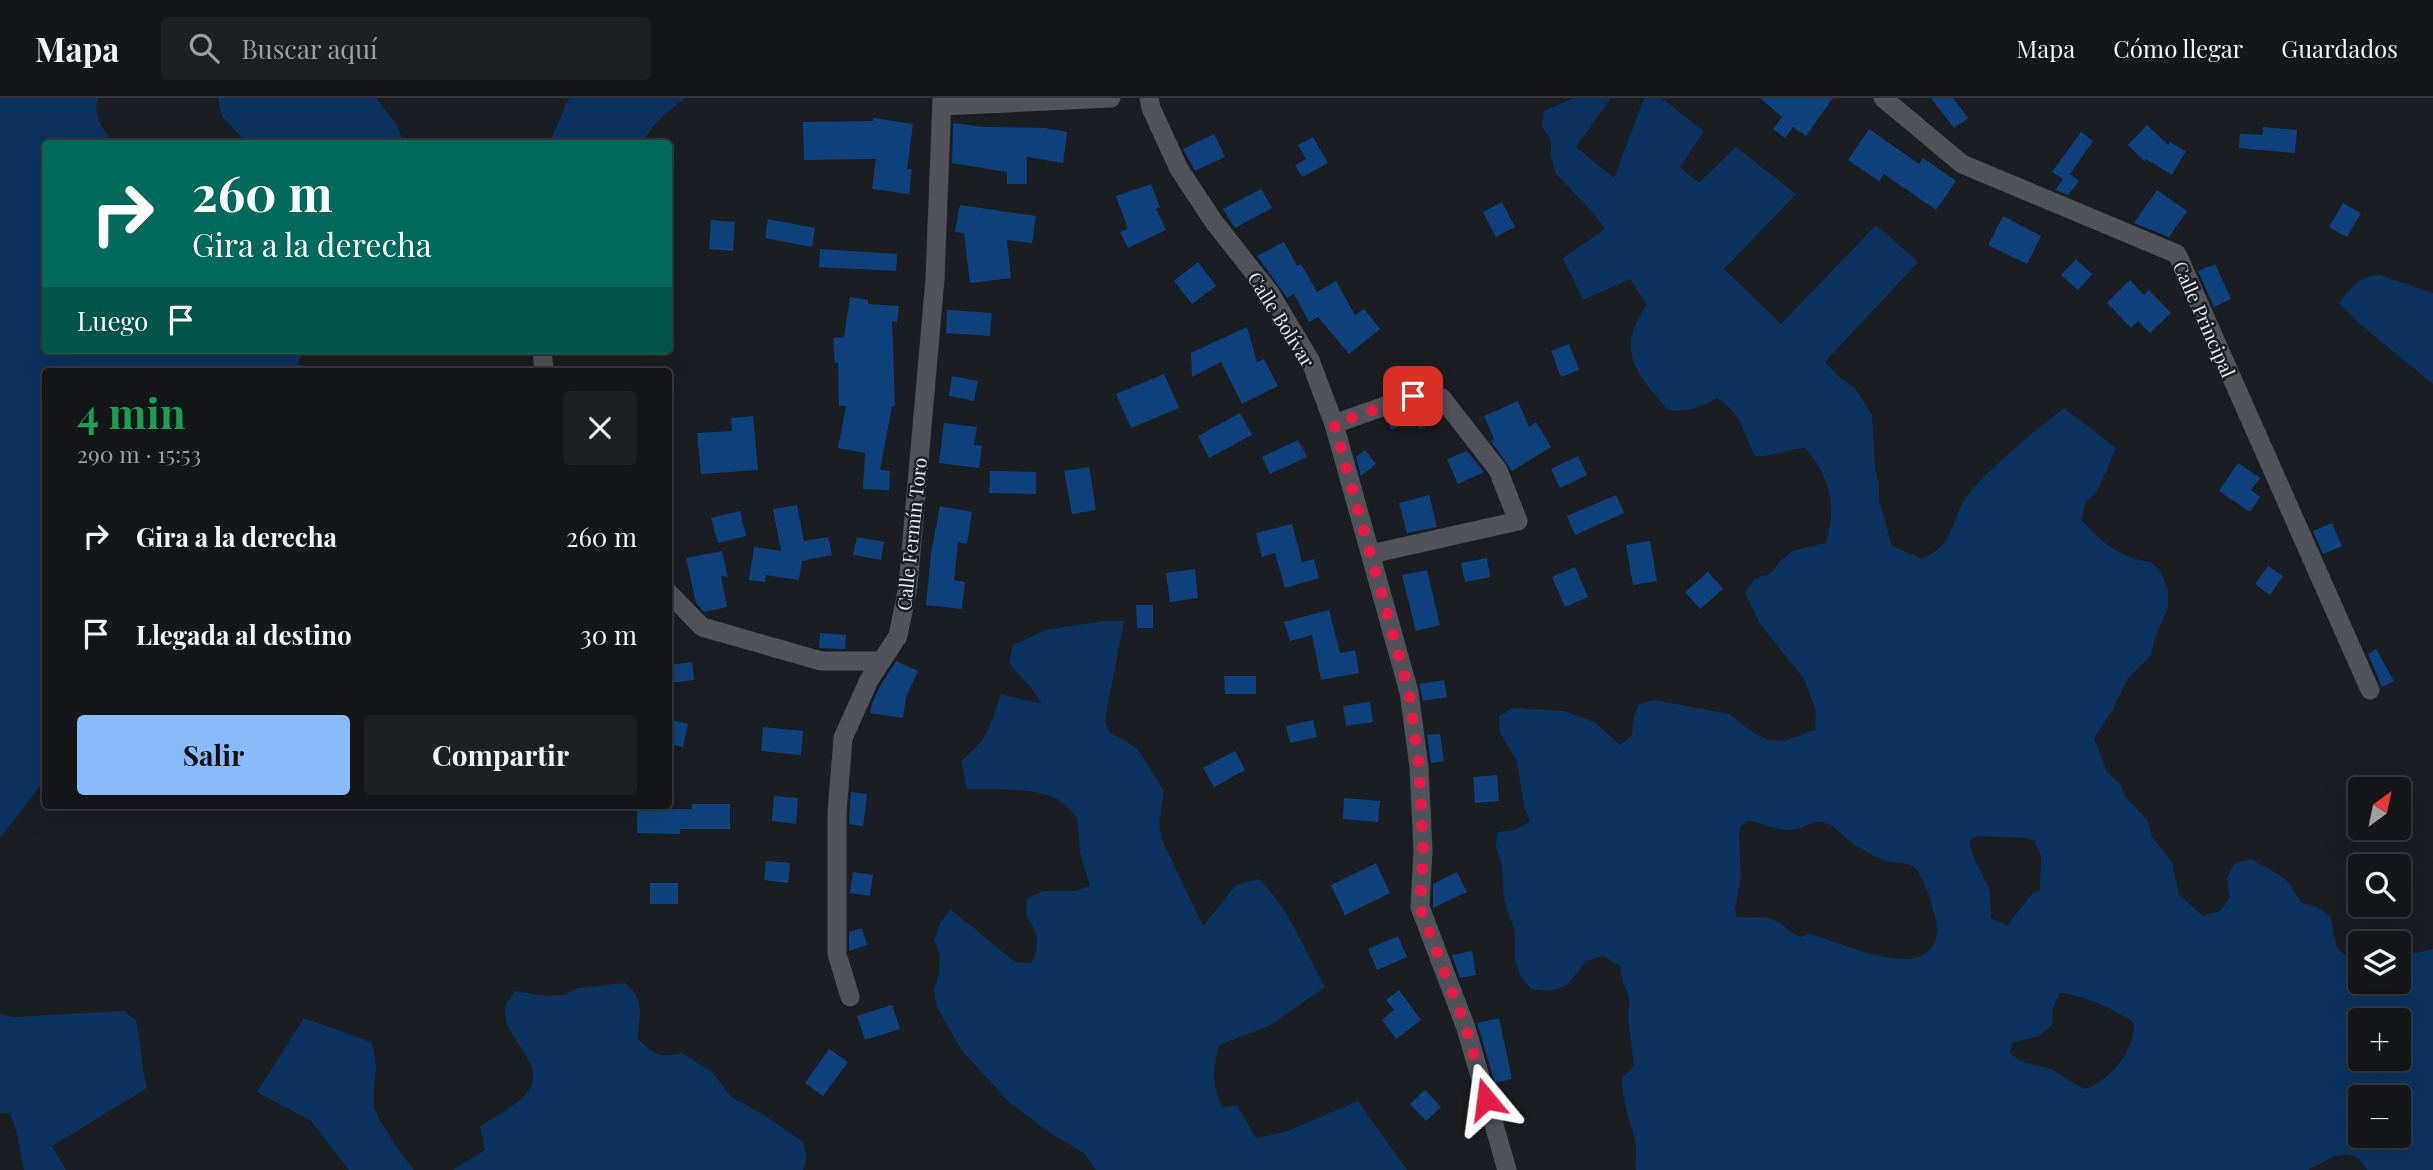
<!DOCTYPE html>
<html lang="es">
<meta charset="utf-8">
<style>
:root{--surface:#14161a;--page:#1d1f23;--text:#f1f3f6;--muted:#9d9fa2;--line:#333539;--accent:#88bafc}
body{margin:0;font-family:"Playfair Display",serif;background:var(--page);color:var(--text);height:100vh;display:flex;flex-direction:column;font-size:26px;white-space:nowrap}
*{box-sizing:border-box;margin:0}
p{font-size:23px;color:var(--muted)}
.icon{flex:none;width:38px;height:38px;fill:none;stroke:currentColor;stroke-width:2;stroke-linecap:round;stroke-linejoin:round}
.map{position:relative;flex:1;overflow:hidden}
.drawer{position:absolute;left:42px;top:270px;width:630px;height:441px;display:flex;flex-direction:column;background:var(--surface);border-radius:7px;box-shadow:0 7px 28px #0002,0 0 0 2px var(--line)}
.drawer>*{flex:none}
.banner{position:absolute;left:42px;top:42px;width:630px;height:214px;border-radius:7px;box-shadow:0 7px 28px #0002,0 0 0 2px var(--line);background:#00695c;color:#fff;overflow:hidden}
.needle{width:46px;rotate:33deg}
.buttons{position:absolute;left:2348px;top:679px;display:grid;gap:14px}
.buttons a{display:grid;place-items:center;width:63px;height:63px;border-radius:7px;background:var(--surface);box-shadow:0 7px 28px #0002,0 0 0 2px var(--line);font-size:35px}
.pin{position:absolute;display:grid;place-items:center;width:60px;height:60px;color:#fff;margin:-30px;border-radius:14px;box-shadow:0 4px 10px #0006}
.me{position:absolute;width:77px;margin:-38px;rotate:344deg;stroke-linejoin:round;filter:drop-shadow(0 0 5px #0008)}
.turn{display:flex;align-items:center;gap:24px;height:147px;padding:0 35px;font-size:32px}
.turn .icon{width:91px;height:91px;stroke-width:2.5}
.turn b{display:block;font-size:49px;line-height:60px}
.then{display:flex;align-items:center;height:66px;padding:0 35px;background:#0003;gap:14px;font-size:26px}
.round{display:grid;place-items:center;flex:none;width:74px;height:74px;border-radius:7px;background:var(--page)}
.summary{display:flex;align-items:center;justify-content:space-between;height:119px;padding:0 35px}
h1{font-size:42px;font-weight:700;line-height:52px;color:#1e9e55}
.button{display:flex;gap:14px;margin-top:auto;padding:14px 35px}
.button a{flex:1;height:80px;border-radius:7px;background:var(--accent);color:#111;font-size:28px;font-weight:700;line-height:80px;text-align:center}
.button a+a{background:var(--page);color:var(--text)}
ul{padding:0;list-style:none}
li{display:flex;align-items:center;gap:21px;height:98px;padding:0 35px}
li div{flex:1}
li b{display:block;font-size:26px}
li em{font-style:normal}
header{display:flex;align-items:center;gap:42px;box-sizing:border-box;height:98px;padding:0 35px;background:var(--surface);border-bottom:2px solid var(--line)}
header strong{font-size:33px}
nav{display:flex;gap:38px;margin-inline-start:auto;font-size:24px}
.search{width:490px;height:63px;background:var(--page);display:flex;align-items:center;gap:18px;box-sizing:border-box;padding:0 24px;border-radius:7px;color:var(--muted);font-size:26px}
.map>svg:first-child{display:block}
</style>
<header>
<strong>Mapa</strong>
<div class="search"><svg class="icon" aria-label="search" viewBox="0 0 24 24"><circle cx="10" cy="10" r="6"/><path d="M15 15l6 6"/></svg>Buscar aquí</div>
<nav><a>Mapa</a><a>Cómo llegar</a><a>Guardados</a></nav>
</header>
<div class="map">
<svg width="2433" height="1072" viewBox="0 0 2433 1072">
<rect width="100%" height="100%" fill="#1a1d22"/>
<path fill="#0b325f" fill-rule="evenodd" d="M0,0H99C90,17 105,31 112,45L46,46V252H306L297,266L318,273H46L45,682L0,740Z
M218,0H376L397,27L404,45H244L245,43L222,18Z
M569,0H685C672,10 647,30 644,45H554L551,41Z
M1573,0H1611L1576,49L1614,80L1644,0H1661L1704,33L1680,69L1699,85L1736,49L1796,96L1724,171L1781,226L1876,127L1918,164L1825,264L1840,280L1855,290L1872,317L1875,370L1879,385V402L1892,448L1922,461C1960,444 1949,418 1971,393C1995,365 2034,334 2064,310L2116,350L2098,392L2086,404L2081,421C2100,443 2121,461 2151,464L2162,476L2168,492V510L2155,540L2151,557L2128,580L2113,611L2094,640L2107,674L2119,685L2126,699L2148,723L2152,739L2172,764L2179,797L2203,818L2220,813L2230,800L2227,781L2234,766L2252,761C2277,778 2286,774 2300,804L2317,809L2330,818L2337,850L2361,871V884H2399V866L2410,856L2433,851V1072H2367C2351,1043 2329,1062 2308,1072H1636C1635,1062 1637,1052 1635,1043C1629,1018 1623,1007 1622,980L1634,968L1628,918L1630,901L1623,885L1620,868L1603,858L1586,863L1566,888L1549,893L1531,891L1520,877L1515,861V835L1504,802L1502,766L1496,750L1497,734L1516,732L1530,723L1524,708L1517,664L1500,634L1499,618L1513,610L1564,613L1595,624L1620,647L1632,638L1633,621L1639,606L1654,602L1729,616L1754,635L1768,642L1784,643L1815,632L1816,613L1804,581L1760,526L1745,495L1754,481L1770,476L1780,463L1793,453L1825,445C1839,410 1829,377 1805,350C1785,351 1775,359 1755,358C1742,332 1743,317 1717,300C1700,310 1688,314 1668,312C1637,277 1614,251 1647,207L1630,181L1583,202L1563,160L1605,131L1595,117L1556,76L1551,59V43L1542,28L1544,13ZM1748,723C1762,724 1776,733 1790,732C1803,732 1812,721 1826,725C1836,729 1843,738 1851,744C1860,751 1874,758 1884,762C1893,766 1908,763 1915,770C1924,779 1932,806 1935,819C1938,829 1938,840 1932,849C1913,878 1843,846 1817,838L1809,836L1801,839C1790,836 1783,825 1772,821C1761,817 1749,821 1737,819L1735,811L1741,778L1739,736L1741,728ZM1977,738L2027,740L2034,743L2041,758L2040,793L2032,796L2007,828L1991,820L1990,792L1974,760L1969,743ZM2060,895C2080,896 2118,912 2134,925C2136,951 2109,984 2085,991C2074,987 2066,980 2056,974C2040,965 2020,969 2010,954L2012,945L2039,938L2052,927L2053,910ZM2399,922V961H2361V922ZM2399,999V1038H2361V999Z
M2380,177L2433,195V286L2361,227L2339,205C2353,188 2358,179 2380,177Z
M1103,523H1124L1105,622L1109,634L1137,650L1164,693L1159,726L1162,742L1203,828L1236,787L1259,781C1287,807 1306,855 1325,889L1271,927L1219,947C1213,973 1211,984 1222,1009L1237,1007L1256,1040L1285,1034L1358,1003L1407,1072H1096L1084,1055L1053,1037L1010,1005L962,953L937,909L934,892L939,875L940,858L934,842L940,826L950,811L1015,864L1031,865C1041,846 1039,835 1026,818L1027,801L1043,793H1075L1090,788L1080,754L1078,721C1071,713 1063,703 1052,699C1029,689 992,692 967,691L961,663C989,641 990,628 1001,596L1042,606L1032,591L1009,565L1013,547L1046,532Z
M625,885C646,901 639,917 638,941C654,956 660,961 682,955L712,974L731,999L763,1016L803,1044L807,1061L803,1072H453L485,1052L480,1028C495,1019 514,1009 525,997C554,965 497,941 506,907C507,903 513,897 515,893L546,898L563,897L579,890Z
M124,913L136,922C141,945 141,968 147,990L52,1048L66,1072H24L17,1036L10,1015H0V916L14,919Z
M304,920L371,944C381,970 372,983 374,1008C374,1017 407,1064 414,1072H349L311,1023L257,994Z"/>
<path fill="#0f427c" d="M1760,0H1833L1806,38L1793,29L1785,40L1773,31L1782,19Z
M1931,0H1953L1968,20L1954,30Z
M874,20L913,26L907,71H912L909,96L872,91L876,61L804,62L803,24L873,23Z
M953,25L983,29L1045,30L1067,34L1063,65L1027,59V86H1007V74L952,65Z
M2147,27L2168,47L2170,44L2186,53L2172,77L2146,61L2144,63L2128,47Z
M2263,29L2297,32L2295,55L2239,50L2240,36L2263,37Z
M1869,31L1919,66L1923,60L1956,83L1936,112L1884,76L1879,83L1848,62Z
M2081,34L2093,43L2070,76L2079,83L2068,97L2055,92L2063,81L2052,74Z
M1214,36L1225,59L1195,73L1183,51Z
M1313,39L1328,65L1302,79L1295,67L1306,61L1298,47Z
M1151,86L1160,109L1156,111L1166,132L1128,150L1120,134L1128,131L1116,98Z
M1261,91L1272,110L1235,130L1223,111Z
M2157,92L2187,113L2169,139L2134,125Z
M1502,104L1515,129L1496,139L1483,114Z
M2343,105L2361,115L2347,139L2329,129Z
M960,107L1036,118L1032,145L1007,142L1011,180L970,185L964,135L955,134Z
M2003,118L2041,138L2027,166L1988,147Z
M768,121L815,130L812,149L765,140Z
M711,122L735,124L733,153L709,151Z
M1284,144L1297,168L1301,166L1317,194L1336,183L1355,217L1364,211L1380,231L1349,256L1318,219L1309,224L1294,196L1287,200L1257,158Z
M820,151L897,156L896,173L819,169Z
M2076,161L2092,176L2078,192L2061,177Z
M1198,164L1216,188L1192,206L1174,183Z
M2215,166L2231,201L2214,209L2198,173Z
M2130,182L2144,197L2149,192L2171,215L2150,235L2138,223L2131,230L2107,205Z
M850,199L868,202V206L899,208L897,224L892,223L895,308H892L880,372L890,373L889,392L863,391L865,355L838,350L846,308H839L838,264L835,265L833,240L844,239Z
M947,212L992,215L990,238L946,235Z
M1247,229L1257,264L1264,261L1278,288L1242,306L1221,264L1192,279L1191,255Z
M1569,246L1579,272L1561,279L1551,253Z
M1164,276L1179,310L1131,330L1116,296Z
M952,278L978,283L974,303L949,298Z
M1518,303L1529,329L1536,324L1551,349L1512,373L1491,343L1494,341L1484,318Z
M1415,310L1434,312L1438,324L1419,331L1416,323L1391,331L1387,320Z
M1240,315L1252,337L1209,360L1198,338Z
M753,318L758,372L701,376L697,335L732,333L731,320Z
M944,325L977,329L974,347L982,348L979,370L939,365Z
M1298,342L1307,359L1270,376L1262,359Z
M1365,352L1376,366L1361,378L1356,359Z
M1467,353L1484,374L1458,386L1447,361Z
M1578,358L1587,377L1560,390L1551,371Z
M2238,365L2260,380L2251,392L2260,399L2250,414L2219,393Z
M1089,369L1096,412L1072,416L1064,373Z
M990,373L1036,374V396L989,395Z
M1429,397L1437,429L1407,435L1399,405Z
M1616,397L1624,415L1575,437L1567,418Z
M797,407L804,443L828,439L832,457L802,463L799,482L766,477L765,484L749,482L754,449L781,453L773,411Z
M940,408L972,414L967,446L958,444L954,482L965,484L962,511L926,507L931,455Z
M740,413L746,438L718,445L711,420Z
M2332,425L2342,448L2323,456L2313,433Z
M1292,426L1302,464L1314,461L1319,480L1285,490L1275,455L1262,459L1256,435Z
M857,439L884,444L881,462L853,457Z
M1650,443L1657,483L1633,487L1626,447Z
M722,453L728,479L721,478L727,509L704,514L696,505L686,460Z
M1487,460L1490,479L1465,484L1461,465Z
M2268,468L2283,478L2270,497L2255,486Z
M1575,469L1588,499L1565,509L1552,479Z
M1195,471L1198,500L1170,504L1166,475Z
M1427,472L1440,527L1416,533L1402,477Z
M1708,474L1723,491L1700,511L1685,494Z
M1136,507H1153V530H1137Z
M1329,512L1340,555L1355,552L1359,575L1321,582L1312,537L1290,543L1284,524Z
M820,535L846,537L845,551L819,550Z
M2376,551L2394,583L2382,589L2368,556Z
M896,563L918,573L906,599L903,620L870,615L872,606L880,588Z
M692,564L694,582L668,585V567Z
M1224,578H1256V596H1225Z
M1444,582L1447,599L1423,603L1419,586Z
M1370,604L1373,624L1346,628L1343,608Z
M668,621L688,626L683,649L668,646Z
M1313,622L1317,639L1290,645L1286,628Z
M763,629L803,633L801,657L761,653Z
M1440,636L1444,663L1431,665L1427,637Z
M1235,653L1245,672L1214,689L1203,670Z
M1497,677L1499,703L1475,705L1473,679Z
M851,694L867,696L863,728L849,726Z
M774,698L798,700L796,726L772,723Z
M1344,700L1380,703L1378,724L1343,721Z
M692,706H730V731H680V736L637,735V711H692Z
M766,763L790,765L788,785L764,782Z
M1376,765L1390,795L1345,817L1331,787Z
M853,774L873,777L870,798L850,795Z
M1457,774L1467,794L1433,810V786Z
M650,785H678V806H650Z
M862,830L867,847L849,853V834Z
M1398,838L1407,859L1377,872L1368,851Z
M1472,853L1476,877L1460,880L1452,857Z
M1399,892L1421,922L1396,941L1382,922L1394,912L1386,902Z
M892,907L900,931L865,942L857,918Z
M1499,920L1512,981L1495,985L1477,925Z
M829,951L848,964L823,998L805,985Z
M1425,992L1441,1009L1426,1023L1410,1006Z"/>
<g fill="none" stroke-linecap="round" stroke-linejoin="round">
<path stroke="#50545a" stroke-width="19" d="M1149,0L1151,10L1179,71L1214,124L1270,195L1310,262L1334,326L1409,594L1419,669L1423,752L1420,809L1466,930L1507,1072
M1883,0L1962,66L2177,156L2370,592
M942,8L1111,0
M542,252L544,273
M1334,326L1413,298L1442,300L1498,372L1518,423L1371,456
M668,494L702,529L821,563H881
M850,899L837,856V715L843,640L869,582L898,538L908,488L935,181L942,0"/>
</g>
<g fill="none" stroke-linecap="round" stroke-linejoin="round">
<path stroke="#e11d48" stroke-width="12" stroke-dasharray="0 21.6" d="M1413,298L1334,326L1409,594L1419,669L1423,752L1420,810L1466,930L1486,1001"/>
</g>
<g text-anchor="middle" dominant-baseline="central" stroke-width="5" stroke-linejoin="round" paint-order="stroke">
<g font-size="19" fill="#e8ebee" stroke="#1a1d22">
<text transform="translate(1282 221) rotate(58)">Calle Bolívar</text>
<text transform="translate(2205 221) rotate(66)">Calle Principal</text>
<text transform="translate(911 436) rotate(-84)">Calle Fermín Toro</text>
</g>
</g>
</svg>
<div class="buttons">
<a><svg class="needle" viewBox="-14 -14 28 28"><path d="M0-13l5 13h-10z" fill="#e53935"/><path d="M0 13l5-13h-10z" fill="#9d9fa2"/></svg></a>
<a><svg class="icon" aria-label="search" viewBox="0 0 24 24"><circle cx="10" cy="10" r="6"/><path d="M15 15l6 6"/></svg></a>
<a><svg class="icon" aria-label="layers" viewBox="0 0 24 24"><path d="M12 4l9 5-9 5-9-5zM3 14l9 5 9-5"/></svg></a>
<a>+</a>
<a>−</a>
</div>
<div class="pin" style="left:1413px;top:298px;background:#d93025"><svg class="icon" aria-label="arrive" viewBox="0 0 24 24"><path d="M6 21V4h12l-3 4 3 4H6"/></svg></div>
<svg class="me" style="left:1486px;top:1001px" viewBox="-20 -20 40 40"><path d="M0-17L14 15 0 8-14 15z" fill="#e11d48" stroke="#fff" stroke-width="4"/></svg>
<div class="banner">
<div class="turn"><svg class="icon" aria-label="right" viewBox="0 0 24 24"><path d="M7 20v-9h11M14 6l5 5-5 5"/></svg><div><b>260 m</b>Gira a la derecha</div></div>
<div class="then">Luego<svg class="icon" aria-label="arrive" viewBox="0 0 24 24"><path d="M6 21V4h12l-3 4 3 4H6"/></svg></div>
</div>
<section class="drawer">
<div class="summary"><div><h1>4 min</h1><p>290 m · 15:53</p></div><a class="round"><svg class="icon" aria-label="close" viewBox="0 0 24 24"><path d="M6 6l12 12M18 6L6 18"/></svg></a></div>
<ul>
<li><svg class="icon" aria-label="right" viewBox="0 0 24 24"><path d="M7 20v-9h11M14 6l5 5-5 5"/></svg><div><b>Gira a la derecha</b></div><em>260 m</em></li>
<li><svg class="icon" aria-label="arrive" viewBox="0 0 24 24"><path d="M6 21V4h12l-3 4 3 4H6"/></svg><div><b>Llegada al destino</b></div><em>30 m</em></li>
</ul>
<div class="button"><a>Salir</a><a>Compartir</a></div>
</section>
</div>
